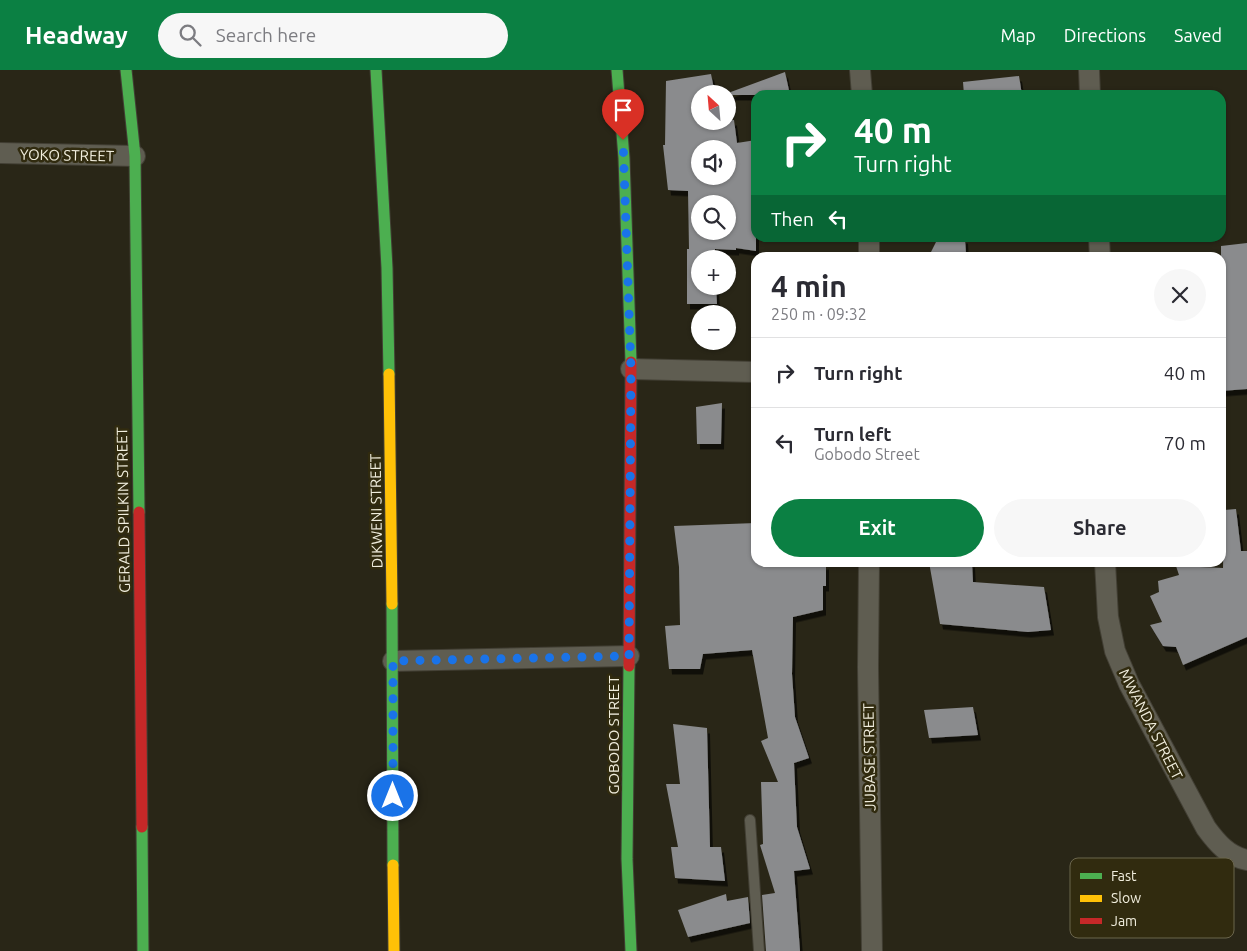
<!DOCTYPE html>
<meta charset="utf-8">
<style>
:root{--surface:#fff;--page:#f7f7f7;--text:#2b2b33;--muted:#7c7c81;--line:#e1e1e2;--accent:#0b8043}
body{margin:0;font-family:Ubuntu,sans-serif;background:var(--page);color:var(--text);height:100vh;display:flex;flex-direction:column;font-size:19px;white-space:nowrap}
*{box-sizing:border-box;margin:0}
p{font-size:16px;color:var(--muted)}
.icon{flex:none;width:28px;height:28px;fill:none;stroke:currentColor;stroke-width:2;stroke-linecap:round;stroke-linejoin:round}
.map{position:relative;flex:1;overflow:hidden}
.sheet{position:absolute;left:751px;top:182px;width:475px;height:315px;display:flex;flex-direction:column;background:var(--surface);border-radius:15px;box-shadow:0 1px 4px #0004}
.sheet>*{flex:none}
.guide{position:absolute;left:751px;top:20px;width:475px;height:152px;border-radius:15px;box-shadow:0 1px 4px #0004;background:#0b8043;color:#fff;overflow:hidden}
.needle{width:32px;rotate:334deg}
.buttons{position:absolute;left:691px;top:15px;display:grid;gap:10px}
.buttons a{display:grid;place-items:center;width:45px;height:45px;border-radius:50%;background:var(--surface);box-shadow:0 1px 4px #0004;font-size:25px}
.pin{position:absolute;display:grid;place-items:center;width:42px;height:42px;color:#fff;margin:-51px -21px;border-radius:50% 50% 50% 0;rotate:-45deg;box-shadow:0 0 5px #0007}
.pin .icon{rotate:45deg}
.me{position:absolute;width:55px;margin:-28px;rotate:0deg;stroke-linejoin:round;filter:drop-shadow(0 0 4px #0008)}
.turn{display:flex;align-items:center;gap:18px;height:105px;padding:0 20px;font-size:22px}
.turn .icon{width:65px;height:65px;stroke-width:2.5}
.turn b{display:block;font-size:35px;line-height:42px}
.then{display:flex;align-items:center;height:48px;padding:0 20px;background:#0003;gap:10px;font-size:19px}
.round{display:grid;place-items:center;flex:none;width:52px;height:52px;border-radius:26px;background:var(--page)}
.head{display:flex;align-items:center;justify-content:space-between;height:85px;padding:0 20px}
h1{font-size:30px;font-weight:600;line-height:38px}
.cta{display:flex;gap:10px;margin-top:auto;padding:10px 20px}
.cta a{flex:1;height:58px;border-radius:30px;background:var(--accent);color:#fff;font-size:20px;font-weight:600;line-height:58px;text-align:center}
.cta a+a{background:var(--page);color:var(--text)}
ul{padding:0;list-style:none}
li{display:flex;align-items:center;gap:15px;height:70px;padding:0 20px;border-top:1px solid var(--line)}
li div{flex:1}
li b{display:block;font-size:19px}
li em{font-style:normal}
header{display:flex;align-items:center;gap:30px;box-sizing:border-box;height:70px;padding:0 25px;background:var(--accent);color:#fff}
header strong{font-size:24px}
nav{display:flex;gap:28px;margin-inline-start:auto;font-size:18px}
.search{width:350px;height:45px;background:var(--page);display:flex;align-items:center;gap:12px;box-sizing:border-box;padding:0 18px;border-radius:28px;color:var(--muted);font-size:19px}
.map>svg:first-child{display:block}
</style>
<header>
<strong>Headway</strong>
<div class="search"><svg class="icon" aria-label="search" viewBox="0 0 24 24"><circle cx="10" cy="10" r="6"/><path d="M15 15l6 6"/></svg>Search here</div>
<nav><a>Map</a><a>Directions</a><a>Saved</a></nav>
</header>
<div class="map">
<svg width="1247" height="881" viewBox="0 0 1247 881">
<defs>
<filter id="shadow"><feDropShadow dx="3" dy="5.5" stdDeviation="0" flood-color="#0009"/></filter>
</defs>
<rect width="100%" height="100%" fill="#292617"/>
<path fill="#8a8b8d" fill-rule="evenodd" filter="url(#shadow)" d="M785,2L790,25H728V23Z
M711,4L715,24H700V51L734,50L737,73L756,70V181L736,178V180L715,179V189H700V216H716L717,234H687V179H689L688,121L668,120L663,75H665L666,11ZM700,79H728V106H700ZM700,134H728V161H700Z
M1019,6L1022,25H964L963,12Z
M938,168H965L966,184L951,188H928Z
M1247,173V319L1221,321V176Z
M722,333L721,374H697L696,337Z
M1236,439L1241,481H1247V567L1183,595L1176,577L1163,576L1150,555L1162,552L1150,526L1159,522L1158,511L1179,505L1176,496L1223,498L1224,440Z
M756,453V492H797L798,496L826,494V516H823V540L793,547L792,604L795,647L809,688L794,693L797,757L810,799L794,801L800,881H766L762,825L775,823L760,775L763,774L761,712H778L761,671L768,668L752,580L703,584L700,599H669L665,556L680,555L679,497L674,456Z
M929,492H972L973,512L1044,517L1051,560L1028,562L940,554Z
M973,637L978,665L929,668L924,640Z
M673,654L707,658L710,777H721L725,811L675,808L671,777H678L666,714H680Z
M726,824L727,831L748,827L750,853L688,867L678,840Z"/>
<g fill="none" stroke-linecap="round" stroke-linejoin="round">
<defs>
<path id="lane" d="M750,750L759,881"/>
<path id="street" d="M860,0L862,25
M1089,0L1090,25
M0,83L135,86
M1099,168L1100,188
M869,188V168
M631,299L756,302
M869,492L868,597L872,881
M1105,492L1108,547L1115,581L1129,614L1206,758C1217,773 1228,786 1247,790
M393,591L629,586"/>
<path id="fast" d="M126,0L135,86L139,442
M376,0L387,198L389,304
M617,0L624,88L631,292
M392,534L393,795
M629,596L627,789L631,881
M142,757L143,881"/>
<path id="slow" d="M389,304L392,534
M393,795L394,881"/>
<path id="jam" d="M139,442L142,757
M629,596L631,292"/>
</defs>
<use href="#lane" stroke="#423f34" stroke-width="12"/>
<use href="#street" stroke="#423f34" stroke-width="22"/>
<use href="#fast" stroke="#423f34" stroke-width="13"/>
<use href="#slow" stroke="#423f34" stroke-width="13"/>
<use href="#jam" stroke="#423f34" stroke-width="13"/>
<use href="#lane" stroke="#5f5d51" stroke-width="10"/>
<use href="#street" stroke="#5f5d51" stroke-width="20"/>
<use href="#fast" stroke="#4caf50" stroke-width="11"/>
<use href="#slow" stroke="#ffc107" stroke-width="11"/>
<use href="#jam" stroke="#c62828" stroke-width="11"/>
</g>
<g fill="none" stroke-linecap="round" stroke-linejoin="round">
<path stroke="#1a73e8" stroke-width="9" stroke-dasharray="0 16.2" d="M393,726V591L629,586L631,299L623,70"/>
</g>
<g text-anchor="middle" dominant-baseline="central" stroke-width="5" stroke-linejoin="round" paint-order="stroke">
<g font-size="15" fill="#f1eede" stroke="#312b0f">
<text transform="translate(67 85) rotate(1)">YOKO STREET</text>
<text transform="translate(123 440) rotate(-91)">GERALD SPILKIN STREET</text>
<text transform="translate(376 441) rotate(-91)">DIKWENI STREET</text>
<text transform="translate(1151 654) rotate(63)">MWANDA STREET</text>
<text transform="translate(613 665) rotate(-90)">GOBODO STREET</text>
<text transform="translate(869 687) rotate(-91)">JUBASE STREET</text>
</g>
</g>
<rect x="1070" y="788" width="164" height="80" rx="8" fill="#312b0f" stroke="#6b664d" stroke-width="1"/>
<rect x="1080" y="803" width="22" height="6" fill="#4caf50"/>
<rect x="1080" y="825" width="22" height="7" fill="#ffc107"/>
<rect x="1080" y="848" width="22" height="6" fill="#c62828"/>
<g font-size="14" fill="#f1eede">
<text x="1111" y="811">Fast</text>
<text x="1111" y="833">Slow</text>
<text x="1111" y="856">Jam</text>
</g>
</svg>
<div class="buttons">
<a><svg class="needle" viewBox="-14 -14 28 28"><path d="M0-13l5 13h-10z" fill="#e53935"/><path d="M0 13l5-13h-10z" fill="#7c7c81"/></svg></a>
<a><svg class="icon" aria-label="sound" viewBox="0 0 24 24"><path d="M4 9h4l5-4v14l-5-4H4zM17 9q2 3 0 6"/></svg></a>
<a><svg class="icon" aria-label="search" viewBox="0 0 24 24"><circle cx="10" cy="10" r="6"/><path d="M15 15l6 6"/></svg></a>
<a>+</a>
<a>−</a>
</div>
<div class="pin" style="left:623px;top:70px;background:#d93025"><svg class="icon" aria-label="arrive" viewBox="0 0 24 24"><path d="M6 21V4h12l-3 4 3 4H6"/></svg></div>
<svg class="me" style="left:393px;top:726px" viewBox="-20 -20 40 40"><circle r="17" fill="#1a73e8" stroke="#fff" stroke-width="3"/><path d="M0-11L8 9 0 5-8 9z" fill="#fff"/></svg>
<div class="guide">
<div class="turn"><svg class="icon" aria-label="right" viewBox="0 0 24 24"><path d="M7 20v-9h11M14 6l5 5-5 5"/></svg><div><b>40 m</b>Turn right</div></div>
<div class="then">Then<svg class="icon" aria-label="left" viewBox="0 0 24 24"><path d="M17 20v-9H6M10 6l-5 5 5 5"/></svg></div>
</div>
<section class="sheet">
<div class="head"><div><h1>4 min</h1><p>250 m · 09:32</p></div><a class="round"><svg class="icon" aria-label="close" viewBox="0 0 24 24"><path d="M6 6l12 12M18 6L6 18"/></svg></a></div>
<ul>
<li><svg class="icon" aria-label="right" viewBox="0 0 24 24"><path d="M7 20v-9h11M14 6l5 5-5 5"/></svg><div><b>Turn right</b></div><em>40 m</em></li>
<li><svg class="icon" aria-label="left" viewBox="0 0 24 24"><path d="M17 20v-9H6M10 6l-5 5 5 5"/></svg><div><b>Turn left</b><p>Gobodo Street</p></div><em>70 m</em></li>
</ul>
<div class="cta"><a>Exit</a><a>Share</a></div>
</section>
</div>
